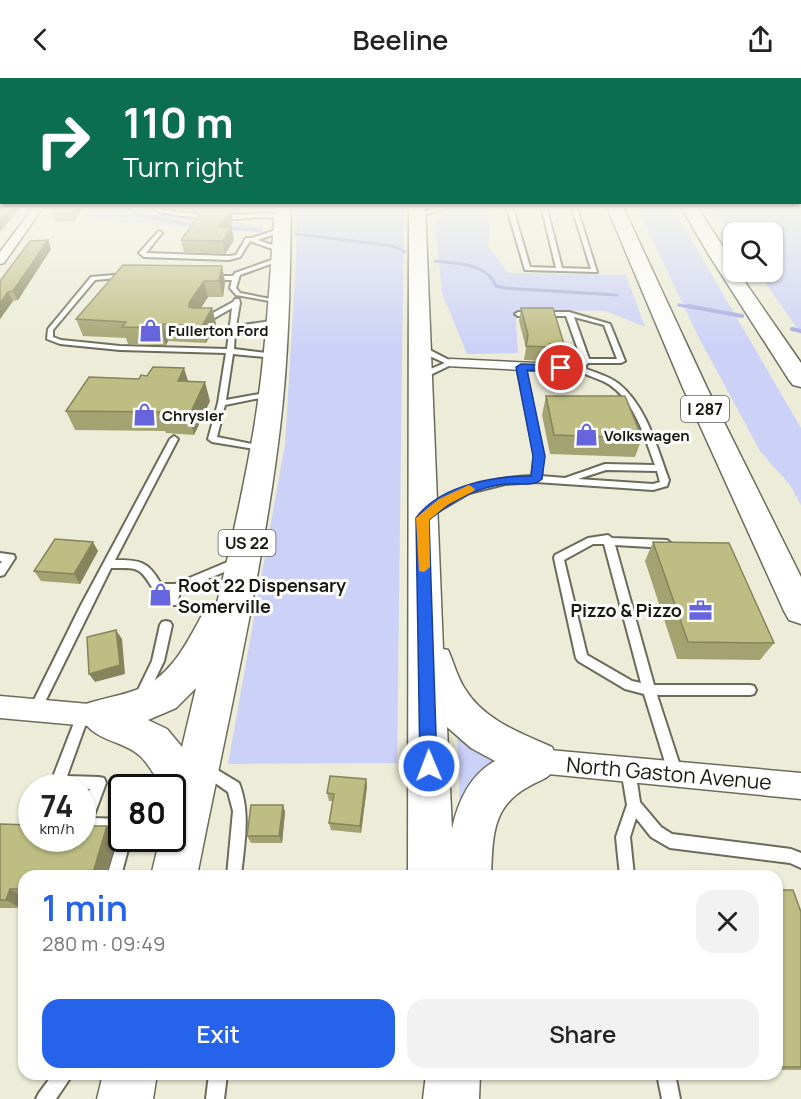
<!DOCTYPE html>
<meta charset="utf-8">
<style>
:root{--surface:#fff;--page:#f2f2f2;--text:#222;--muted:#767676;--accent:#2563eb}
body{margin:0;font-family:Manrope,sans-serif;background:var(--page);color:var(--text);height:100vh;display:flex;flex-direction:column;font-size:22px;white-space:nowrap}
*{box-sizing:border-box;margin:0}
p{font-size:20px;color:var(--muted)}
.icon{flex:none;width:33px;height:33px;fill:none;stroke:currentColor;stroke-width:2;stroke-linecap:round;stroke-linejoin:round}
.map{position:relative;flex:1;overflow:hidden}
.sheet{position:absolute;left:18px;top:792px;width:765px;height:210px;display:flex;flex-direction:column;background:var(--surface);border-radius:18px;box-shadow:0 2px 4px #0004}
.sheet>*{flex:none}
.banner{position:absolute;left:0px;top:0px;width:801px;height:126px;box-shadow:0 2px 4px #0004;background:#0b6e4f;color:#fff;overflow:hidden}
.buttons{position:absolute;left:723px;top:144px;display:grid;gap:12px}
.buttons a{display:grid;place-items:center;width:60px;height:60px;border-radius:12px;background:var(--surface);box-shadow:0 2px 4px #0004;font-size:30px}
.speed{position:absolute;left:18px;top:696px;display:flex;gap:12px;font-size:30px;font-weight:700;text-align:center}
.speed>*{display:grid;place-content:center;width:78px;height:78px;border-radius:50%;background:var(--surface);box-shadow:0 2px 4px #0004;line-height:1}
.speed small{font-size:15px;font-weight:400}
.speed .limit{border:3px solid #111;border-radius:9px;background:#fff;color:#111}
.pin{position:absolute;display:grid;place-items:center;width:51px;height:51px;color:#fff;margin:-26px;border:3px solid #fff;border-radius:50%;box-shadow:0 2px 6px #0007}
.me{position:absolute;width:66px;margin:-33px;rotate:359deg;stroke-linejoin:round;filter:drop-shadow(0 0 4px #0008)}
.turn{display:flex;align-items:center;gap:21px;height:126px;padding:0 24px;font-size:27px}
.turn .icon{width:78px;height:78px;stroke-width:2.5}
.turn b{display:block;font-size:42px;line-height:51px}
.round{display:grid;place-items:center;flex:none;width:63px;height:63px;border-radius:18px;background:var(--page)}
.headline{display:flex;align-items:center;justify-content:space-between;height:102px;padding:0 24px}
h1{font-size:36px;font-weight:600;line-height:45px;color:var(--accent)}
.cta{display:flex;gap:12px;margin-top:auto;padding:12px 24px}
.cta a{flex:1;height:69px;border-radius:18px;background:var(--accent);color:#fff;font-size:24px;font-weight:600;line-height:69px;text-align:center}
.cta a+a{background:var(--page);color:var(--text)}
header{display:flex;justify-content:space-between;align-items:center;height:78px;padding:0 24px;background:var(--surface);font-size:27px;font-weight:600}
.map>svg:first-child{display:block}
</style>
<header><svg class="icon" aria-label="back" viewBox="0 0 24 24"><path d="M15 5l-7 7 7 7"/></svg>Beeline<svg class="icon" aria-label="share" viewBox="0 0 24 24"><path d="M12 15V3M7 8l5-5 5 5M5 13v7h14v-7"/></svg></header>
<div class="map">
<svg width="801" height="1021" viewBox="0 0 801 1021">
<rect width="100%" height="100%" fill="#ececd8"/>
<path fill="#ccd1f8" d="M93,127H143L146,135L263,148L262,155L89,141Z
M298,127H404L397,685L228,686L285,366L296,185Z
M636,127H671L801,350V427L790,407L760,373L697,256Z
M711,127H801V256L758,194H772V154H734L733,159Z
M469,129L490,130L488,168L508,195L626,197L645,249L606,233L519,232L516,243L518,275L467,276L442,215L435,143L445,132Z
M457,654L510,680L460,734Z"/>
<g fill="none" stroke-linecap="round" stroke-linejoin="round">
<path stroke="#a4aadf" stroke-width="3" d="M132,127L130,131L136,136L197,148
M227,150L261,152
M296,156L393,168L405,174
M435,183C457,186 486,184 496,208L505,210L617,217
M679,227L696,230"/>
<path stroke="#a4aadf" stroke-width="4" d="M688,228L742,238
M792,251L801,253"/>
<defs>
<path id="lane" d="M153,127H158L163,132C185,136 207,137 229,137C248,138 269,131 286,140L283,142C267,137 252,140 235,141C210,141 184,139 159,134Z
M448,127H455L420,138L415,137Z
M506,127H512L530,189L556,190L541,127H546L562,190L591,191L571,127H576L597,194L525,192Z
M282,150L284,151V153L258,162L283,171L284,172L281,174L250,163L240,179L229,182L144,179L139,175L159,153L162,155L146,175L229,178L236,177L246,160H252Z
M280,179L283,181L282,182L240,197L236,210L240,215L281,223V225L236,217L230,210L232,202H211L208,200L211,198H233L235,195Z
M126,196L129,198L128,199L95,202L53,252V259L61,262L120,268L227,271L232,230L211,242L203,244L200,242L233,224L235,221H239L240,225L236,248L278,242L281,244L278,246L235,253L234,271L275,276L279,278L275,280L233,276L226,322L270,314L274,316L270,318L225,327L217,359L267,369V373L212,364L208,361L218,325L226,275L120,272L60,266L47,261L48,251L91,199Z
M569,234L610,246L625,283L621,285H588L584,290C596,295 609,298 619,306C647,329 657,370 669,402L667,408L653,412L536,404L505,406L469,415L430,438H424L422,436L424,434C459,409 489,400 532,398L535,378L517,289L521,287L525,289L543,378L541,398L565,400L605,386L655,387C645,360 635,324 610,307C599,300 586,298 576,291L582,283L566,238H518L515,236L518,234ZM574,239L604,247L617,281H589ZM606,392L657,393L660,404L653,406L578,401Z
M416,268H422L455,285L422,301H416V297L445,285L416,272Z
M174,358L178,361L115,482C140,482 148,483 161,506H175L237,480L242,484L241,487L181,512L176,527H168L167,524L170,514L154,513C140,488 138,490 111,490L39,636L35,637L31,636L29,632L80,529L170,361Z
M608,457L612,460L667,462L672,466L667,470L615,467L654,607H750L754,608L756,612L754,616L750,617H657L683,697L681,701L676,703L671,701L669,697L644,616L625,611L578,583L576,580L554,480L555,477L588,460ZM593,466H604L641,605L632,603L587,577L564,482Z
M0,475L14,477L15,480L4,497L0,498V486L2,483H0Z
M166,543L170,544L172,547L164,583L145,622L141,623L137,622L135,618L152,583L160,547L162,544Z
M83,632L87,633L89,637L67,698L99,699L104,700L106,705L93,740L122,741V760H131L121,798H107L120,755L88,754L87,757L82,759V732L90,711L56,710L53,709L51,704L77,637L79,633Z
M206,685L239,705C251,735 244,767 241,798H227L233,733L228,714L201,695L199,691L201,687Z
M628,685L633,687L635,691L640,724L661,749L672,756L791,771L801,775V790L790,785L670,770L651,759L636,740L630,759L634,798H620L616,759L627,727L621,691L623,687Z
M53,996H73L56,1021H36L39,1015Z
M209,996H227L224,1021H206Z
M657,996H675L680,1021H662Z"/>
<path id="street" d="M32,127L44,128L4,185L0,186V174L30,134Z
M451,281L580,287L587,291L580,295L446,288L444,285L446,282Z
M0,618L100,627L109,630L112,638L109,646L100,649L0,640Z
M538,671L801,695V721L538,695L529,692L525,683L529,674Z"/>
<path id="highway" d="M275,127H291C290,201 289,276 280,350C262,499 226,650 197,798H151L160,760H172V710H161C156,699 148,685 139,677C120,661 93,664 81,638L86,626C103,620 120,618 136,612C173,599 189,560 207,528L217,525C231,467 244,409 254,350C266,277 270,201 275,127ZM196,610L182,669L167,651L148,642L176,630Z
M409,127H425L443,571L448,572C454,585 457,599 465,611C484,642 520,655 552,669L558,683C550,702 545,699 528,709C491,729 493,760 491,798H408ZM447,649L471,670L495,683C470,697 458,723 452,751Z
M606,127H622L707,310L801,499V546L789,542L784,533L683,310Z
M680,127H696L734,186V194H738L801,285V309L793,307L789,302L709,177Z
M103,996H157L153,1021H97Z
M426,996H480L479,1021H423Z"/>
</defs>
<use href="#lane" stroke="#6b6b59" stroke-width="4"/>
<use href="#street" stroke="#6b6b59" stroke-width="3"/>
<use href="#highway" stroke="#6b6b59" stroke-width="3"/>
<use href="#lane" fill="#fff" fill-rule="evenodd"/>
<use href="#street" fill="#fff" fill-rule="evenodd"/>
<use href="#highway" fill="#fff" fill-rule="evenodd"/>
</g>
<path fill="#a3a371" d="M85,127L74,143L56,144L52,136Z
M175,127H242V128L236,135H231L233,143L229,149H231L234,162L225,176L184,174L181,162L202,133L176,132Z
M48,162L51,171L18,222L13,223L0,241V203Z
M222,188L225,204L223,219H208L201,230H212L216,246L206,265L168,263L166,267L128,266L126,260L83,258L76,241Z
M521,230L564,266L561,280H547V283L524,282L526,270L519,243Z
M188,303L210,323L194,357L166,355L165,353L75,352L66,333Z
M546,318L642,360L635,379L550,376L542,337Z
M653,464L774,565L760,582L677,581L645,483Z
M98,473L80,506L41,503L34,493Z
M366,701L367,708L361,755L331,752L329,745L333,723H329L327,715Z
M283,727L285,734L282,765H251L247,758Z
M0,746L32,760L107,748L117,758L106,798H24V820L21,830H0Z
M777,812L801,834V992H777Z"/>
<path fill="#85845c" d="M13,127H23L0,154V142Z
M77,127H85L74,143L71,135Z
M235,127H242V128L236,135Z
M231,131L233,143L222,161L219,149Z
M231,149L234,162L225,176L223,163Z
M48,162L51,171L18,222L13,213Z
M222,188L225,204L223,219L219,203Z
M204,203L208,219L193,242L189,229V225Z
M8,214L13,223L0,241V225Z
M212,230L216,246L206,265L202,248Z
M163,246L168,263L166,267L160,250Z
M184,290L190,309L178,303Z
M205,304L210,323L194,357L189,338Z
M93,464L98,473L80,506L74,496Z
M116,552L122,561L125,596L95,604L89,596Z
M366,701L367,708L361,755L360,748Z
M283,727L285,734L282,765L279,758Z
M107,748L117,758L106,798H92Z
M10,811L24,819L21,830L6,822Z"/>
<path fill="#bebd83" stroke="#85845c" stroke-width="1.5" d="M0,127H13L0,142Z
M59,127H77L71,135L52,136Z
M204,130L231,131L219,149H231L223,163L181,162Z
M48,162L13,213L8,214L0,225V203L30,163Z
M123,187L222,188L219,203H204L189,225V229L193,230H212L202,248L163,246L160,250L122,249L126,244L76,241Z
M521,230H553L564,266H549L550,269L526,268L528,257Z
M153,289L184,290L178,303L205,304L189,338L159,337L160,334L66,333L89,299L139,301L141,297L147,298Z
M546,318H625L642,360L554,357Z
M55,461L93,464L74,496L34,493Z
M653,464L729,465L774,565L688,564Z
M116,552L120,587L89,596L87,559Z
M330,698L366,701L360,748L329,745L334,716L327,715Z
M251,727H283L279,758H247Z
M0,746L32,747V760H82V748H107L92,798H24V811H10L6,822H0Z
M777,812H793L801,834V989H777Z"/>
<linearGradient id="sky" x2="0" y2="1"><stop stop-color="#8db0e4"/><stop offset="0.47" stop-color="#f6f6ed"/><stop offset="1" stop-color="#f6f6ed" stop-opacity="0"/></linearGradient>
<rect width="801" height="270" fill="url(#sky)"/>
<path fill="#2563eb" stroke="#184099" stroke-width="1.5" d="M521,286L561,287L566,290L561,293L527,292L545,378L542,401C534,409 517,405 506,406C476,409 452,423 429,442L437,688L435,693L429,696L423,693L420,688L416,440C440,407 494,398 531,398L533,378L516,289Z"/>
<path fill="#f59e0b" d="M469,407L475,411L474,413L447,427L429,442L430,489L424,494L419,493L416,440L439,421Z"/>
<defs>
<symbol id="shop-bare" viewBox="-9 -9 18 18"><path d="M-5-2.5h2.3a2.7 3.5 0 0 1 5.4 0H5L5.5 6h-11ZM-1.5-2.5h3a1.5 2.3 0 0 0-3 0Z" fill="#6665de" stroke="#fff" stroke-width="2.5" paint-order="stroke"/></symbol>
<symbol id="office-bare" viewBox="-9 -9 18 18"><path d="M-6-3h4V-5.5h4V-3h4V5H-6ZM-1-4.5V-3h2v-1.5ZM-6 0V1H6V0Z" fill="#6665de" stroke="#fff" stroke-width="2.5" paint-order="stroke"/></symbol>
</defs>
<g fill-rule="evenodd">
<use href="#shop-bare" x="134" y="236" width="33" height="33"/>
<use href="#shop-bare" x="128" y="320" width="33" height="33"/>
<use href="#shop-bare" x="570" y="340" width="33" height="33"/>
<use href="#shop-bare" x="144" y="500" width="33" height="33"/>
<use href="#office-bare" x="684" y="516" width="33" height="33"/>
</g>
<g text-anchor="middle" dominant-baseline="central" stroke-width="6" stroke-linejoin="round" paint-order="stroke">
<g font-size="15" font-weight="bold" fill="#181811" stroke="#fff" text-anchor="start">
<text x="168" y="252">Fullerton Ford</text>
<text x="162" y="337">Chrysler</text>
<text x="604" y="357">Volkswagen</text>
</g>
<g fill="#fff" stroke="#5d5d58" stroke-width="1.5">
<rect x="681" y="318" width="48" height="26" rx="4.5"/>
<rect x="218.5" y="452" width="57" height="26" rx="4.5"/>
</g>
<g font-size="16" font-weight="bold" fill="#181811">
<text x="705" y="331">I 287</text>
<text x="247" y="465">US 22</text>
</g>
<g font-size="18" font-weight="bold" fill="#181811" stroke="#fff" text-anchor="start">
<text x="178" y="507">Root 22 Dispensary<tspan x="178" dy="21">Somerville</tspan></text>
<text x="682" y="532" text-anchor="end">Pizzo &amp; Pizzo</text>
</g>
<g font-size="21" fill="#181811" stroke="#fff">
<text transform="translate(669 695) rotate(5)">North Gaston Avenue</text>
</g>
</g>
</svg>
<div class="buttons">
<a><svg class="icon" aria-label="search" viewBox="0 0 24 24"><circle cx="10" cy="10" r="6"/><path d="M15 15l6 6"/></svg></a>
</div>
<div class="speed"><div>74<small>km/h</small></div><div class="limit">80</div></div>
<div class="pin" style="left:561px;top:290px;background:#d93025"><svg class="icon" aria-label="arrive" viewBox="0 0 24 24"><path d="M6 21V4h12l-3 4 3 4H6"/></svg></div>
<svg class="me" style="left:429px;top:688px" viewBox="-20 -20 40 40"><circle r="17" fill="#2563eb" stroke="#fff" stroke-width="3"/><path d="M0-11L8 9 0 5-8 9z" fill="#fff"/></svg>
<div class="banner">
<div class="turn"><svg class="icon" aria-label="right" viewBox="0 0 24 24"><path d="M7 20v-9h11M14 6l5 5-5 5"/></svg><div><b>110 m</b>Turn right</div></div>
</div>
<section class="sheet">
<div class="headline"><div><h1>1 min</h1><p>280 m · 09:49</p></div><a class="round"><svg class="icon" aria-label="close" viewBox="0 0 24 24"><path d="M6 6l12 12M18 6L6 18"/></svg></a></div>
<div class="cta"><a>Exit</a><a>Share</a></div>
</section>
</div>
